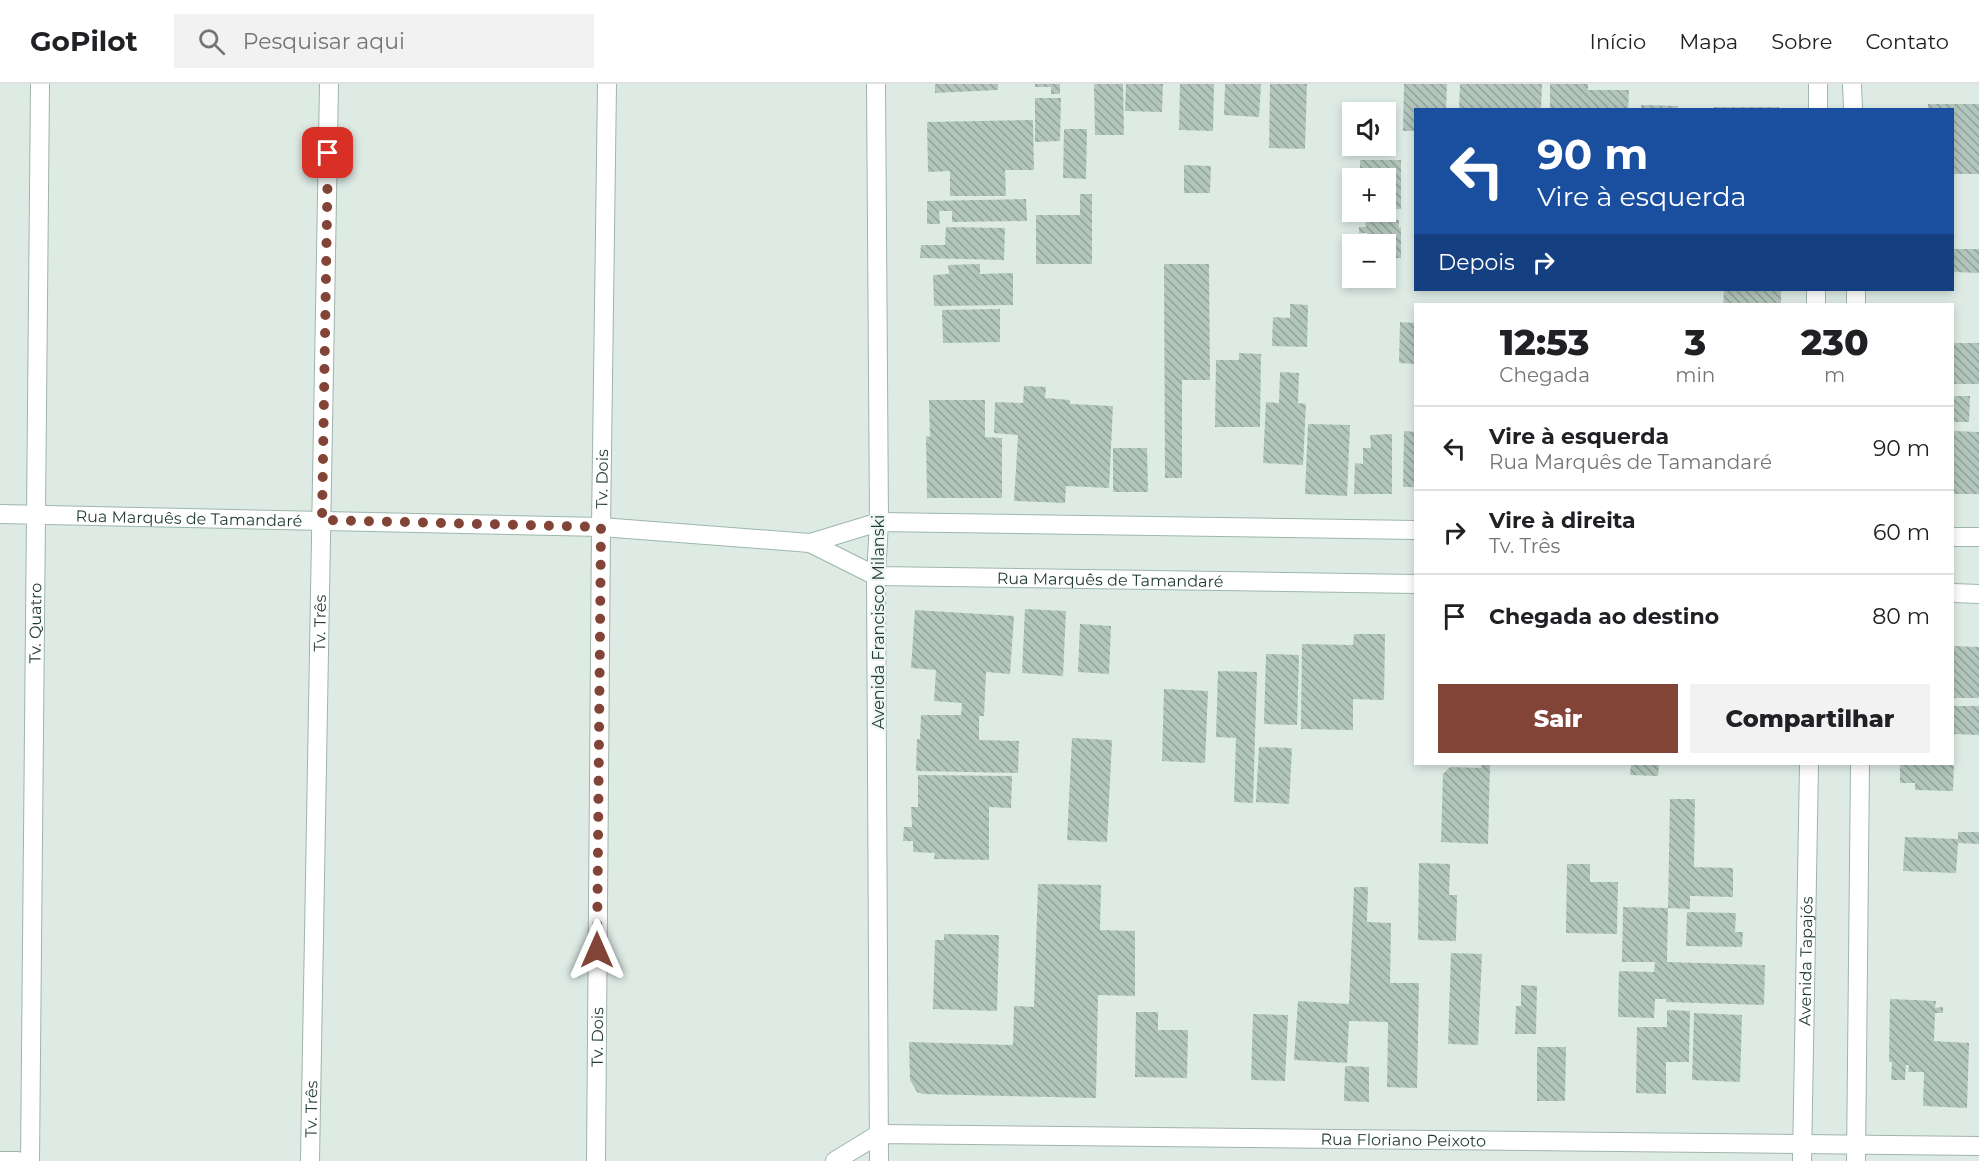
<!DOCTYPE html>
<html lang="pt">
<meta charset="utf-8">
<style>
:root{--surface:#fff;--page:#f2f2f2;--text:#202124;--muted:#757577;--line:#e0e0e0;--accent:#824436}
body{margin:0;font-family:Montserrat,sans-serif;background:var(--page);color:var(--text);height:100vh;display:flex;flex-direction:column;font-size:22px;white-space:nowrap}
*{box-sizing:border-box;margin:0}
p{font-size:20px;color:var(--muted)}
.icon{flex:none;width:33px;height:33px;fill:none;stroke:currentColor;stroke-width:2;stroke-linecap:round;stroke-linejoin:round}
.map{position:relative;flex:1;overflow:hidden}
.drawer{position:absolute;left:1414px;top:219px;width:540px;height:462px;display:flex;flex-direction:column;background:var(--surface);border-radius:0px;box-shadow:0 3px 9px #0003}
.drawer>*{flex:none}
.banner{position:absolute;left:1414px;top:24px;width:540px;height:183px;border-radius:0px;box-shadow:0 3px 9px #0003;background:#1a4fa0;color:#fff;overflow:hidden}
.fabs{position:absolute;left:1342px;top:18px;display:grid;gap:12px}
.fabs a{display:grid;place-items:center;width:54px;height:54px;border-radius:0px;background:var(--surface);box-shadow:0 3px 9px #0003;font-size:30px}
.pin{position:absolute;display:grid;place-items:center;width:51px;height:51px;color:#fff;margin:-26px;border-radius:12px;box-shadow:0 3px 9px #0006}
.me{position:absolute;width:66px;margin:-33px;rotate:0deg;stroke-linejoin:round;filter:drop-shadow(0 0 4px #0008)}
.turn{display:flex;align-items:center;gap:21px;height:126px;padding:0 24px;font-size:27px}
.turn .icon{width:78px;height:78px;stroke-width:2.5}
.turn b{display:block;font-size:42px;line-height:51px}
.then{display:flex;align-items:center;height:57px;padding:0 24px;background:#0003;gap:12px;font-size:22px}
.eta{display:flex;justify-content:space-evenly;align-items:center;height:102px;text-align:center}
.eta b{font-size:36px;font-weight:800;line-height:42px}
.action{display:flex;gap:12px;margin-top:auto;padding:12px 24px}
.action a{flex:1;height:69px;border-radius:0px;background:var(--accent);color:#fff;font-size:24px;font-weight:800;line-height:69px;text-align:center}
.action a+a{background:var(--page);color:var(--text)}
ul{padding:0;list-style:none}
li{display:flex;align-items:center;gap:18px;height:84px;padding:0 24px;border-top:2px solid var(--line)}
li div{flex:1}
li b{display:block;font-size:22px}
li em{font-style:normal}
header{display:flex;align-items:center;gap:36px;box-sizing:border-box;height:84px;padding:0 30px;background:var(--surface);border-bottom:2px solid var(--line)}
header strong{font-size:28px}
nav{display:flex;gap:33px;margin-inline-start:auto;font-size:21px}
.search{width:420px;height:54px;background:var(--page);display:flex;align-items:center;gap:15px;box-sizing:border-box;padding:0 21px;border-radius:0px;color:var(--muted);font-size:22px}
.map>svg:first-child{display:block}
</style>
<header>
<strong>GoPilot</strong>
<div class="search"><svg class="icon" aria-label="search" viewBox="0 0 24 24"><circle cx="10" cy="10" r="6"/><path d="M15 15l6 6"/></svg>Pesquisar aqui</div>
<nav><a>Início</a><a>Mapa</a><a>Sobre</a><a>Contato</a></nav>
</header>
<div class="map">
<svg width="1979" height="1077" viewBox="0 0 1979 1077">
<defs>
<pattern id="building-back-hatch" width="6" height="6" patternUnits="userSpaceOnUse" patternTransform="scale(1.5)"><rect width="6" height="6" fill="#b3c6bd"/><path d="M-1 5l2 2M0 0l6 6M5-1l2 2" fill="none" stroke="#91a29a"/></pattern>
</defs>
<rect width="100%" height="100%" fill="#deebe5"/>
<path fill="url(#building-back-hatch)" d="M935,0H998V6L935,9Z
M1035,0H1060V10H1051V3H1035Z
M1094,0H1123L1124,51H1095Z
M1126,0H1163L1162,28L1125,27Z
M1180,0H1214L1213,47L1179,46Z
M1225,0H1261L1259,33L1224,31Z
M1270,0H1307L1305,65L1269,64Z
M1404,0H1447L1446,26H1416V47H1403Z
M1460,0H1542L1541,26H1459Z
M1550,0H1588V6H1629L1628,26H1550Z
M1035,14H1061L1060,57L1035,58Z
M1928,20H1979V90H1953V26H1928Z
M1641,21L1678,22V26H1641Z
M1714,23H1779V26H1714Z
M1033,36L1034,86H1005L1006,112H950V87L928,88L927,38Z
M1064,45H1087L1086,95L1063,94Z
M1360,76H1401V125H1386V94H1360Z
M1184,81L1211,82L1210,109H1184Z
M1080,110H1092V180H1036V131H1080Z
M1026,115L1027,137L952,138V127H939L940,140H927V117Z
M1365,136H1399V144L1401,143V174H1386V160H1367V149H1359V143H1366Z
M946,143L1005,144L1004,176L920,174L921,161H945Z
M1953,165H1979V189L1953,188Z
M980,180V190L1013,189V221L934,222L933,191L949,190L948,181Z
M1164,180H1209L1210,296H1182V394H1165Z
M1724,206H1781V220H1723Z
M1290,220L1308,221L1307,263L1272,262L1273,233L1290,234Z
M1000,225V258L943,259L942,226Z
M1400,238L1416,239V280L1399,279Z
M1953,259H1979V300H1953Z
M1239,269L1261,270L1260,343H1215L1216,276H1239Z
M1280,288L1299,289L1298,319L1306,320L1303,381L1263,379L1266,318L1279,319Z
M1024,302L1046,303L1045,314L1070,316V320L1113,322L1109,404L1066,402L1065,419L1014,417L1018,351L994,349L995,318L1023,319Z
M1953,312H1970L1969,338H1953Z
M929,316H985V353L1002,354V414H927L926,352L930,353Z
M1308,340L1350,341L1347,412L1305,410Z
M1404,347L1416,348V403H1403Z
M1953,347L1979,348V410H1953Z
M1392,350V410H1354L1355,379L1363,380V364H1371L1370,351Z
M1113,364H1147L1148,408H1113Z
M1025,525L1066,527L1063,592L1022,589Z
M915,526L1014,532L1010,590L986,588L984,632H979V656L1019,657L1018,689L916,687L917,655H920L921,631H961L962,619L934,617L936,586L911,584Z
M1080,540L1111,542L1109,590L1078,588Z
M1354,550H1385L1384,616L1353,615V646L1301,645L1302,560L1353,561Z
M1953,562L1979,563V614H1953Z
M1266,570L1299,571L1297,641L1264,640Z
M1218,587L1257,588L1253,719L1234,718L1236,654L1216,653Z
M1164,605L1208,607L1205,679L1162,677Z
M1953,622H1979V651L1953,650Z
M1072,654L1112,656L1107,758L1067,756Z
M1259,663L1292,664L1289,720L1256,718Z
M1482,680H1490L1488,760L1441,758L1443,690L1450,683L1481,684Z
M1631,680H1659L1658,692L1630,691Z
M1900,680H1954L1953,707L1915,706V699H1900Z
M918,691L1012,692L1011,724L989,723V776L934,775L935,769L913,768V757H903L904,743H912L911,723H918Z
M1670,715H1695L1694,783L1733,784V813L1690,812V825L1668,824L1667,878L1765,881L1764,921L1666,918V915H1655L1654,934L1618,933L1619,887L1654,888L1655,878H1622L1623,823L1668,824Z
M1958,748H1979V760L1958,759L1956,789L1903,787L1905,753L1958,755Z
M1419,779L1450,780L1449,811H1457L1456,857L1418,856Z
M1567,780H1590V798H1618L1617,850L1566,849Z
M1038,800L1101,801L1100,846L1135,847V912L1098,911L1096,1014L923,1010L917,1008L910,996L909,958L1013,961L1014,922L1034,923Z
M1354,803H1368L1367,838L1391,839L1390,899H1419L1417,1004L1387,1003L1388,938L1349,937L1347,979L1294,976L1298,917L1349,920Z
M1687,828L1736,829L1735,848H1743L1742,863L1686,862Z
M944,850L999,851L997,927L933,925L935,856H944Z
M1451,869L1482,870L1478,961L1448,960Z
M1521,901L1537,902L1536,950H1515L1516,922H1521Z
M1890,915L1936,917L1935,924L1943,923V929H1935L1934,957L1969,959L1967,1024L1923,1022L1924,988H1908L1909,981H1906L1905,996H1891L1892,978H1889Z
M1667,926L1690,927L1689,978H1666V1010L1636,1009L1637,943H1667Z
M1136,928H1158V946H1188L1187,994L1135,993Z
M1694,929L1742,931L1740,998L1692,996Z
M1253,930L1288,931L1285,997L1251,996Z
M1537,963H1566L1565,1017H1537Z
M1345,982L1369,983V1018L1344,1017Z"/>
<g fill="none" stroke-linecap="round" stroke-linejoin="round">
<defs>
<g id="street">
<path d="M876,0L879,438L876,492L879,1077"/>
<path d="M0,1077H18"/>
<path id="s1" d="M30,1077L40,0"/>
<path id="s2" d="M310,1077L329,0"/>
<path id="s3" d="M596,1077L601,443L607,0"/>
<path id="s4" d="M835,1077L879,1050L1979,1062"/>
<path id="s5" d="M1802,1077L1809,680"/>
<path d="M1856,1077L1860,680"/>
</g>
<g id="secondary">
<path d="M1852,0L1853,26"/>
<path d="M1818,26V0"/>
<path d="M1856,206V220"/>
<path d="M1816,220V206"/>
<path id="s6" d="M0,430L601,443L810,459L879,438L1416,446"/>
<path d="M1953,453H1979"/>
<path id="s7" d="M810,459L876,492L1416,500"/>
<path d="M1953,509L1979,510"/>
</g>
</defs>
<use href="#street" stroke="#a1b3ac" stroke-width="20"/>
<use href="#secondary" stroke="#9db7ac" stroke-width="20"/>
<use href="#street" stroke="#fff" stroke-width="18"/>
<use href="#secondary" stroke="#fff" stroke-width="18"/>
</g>
<g fill="none" stroke-linecap="round" stroke-linejoin="round">
<path stroke="#824436" stroke-width="10" stroke-dasharray="0 18" d="M328,69L322,436L601,443L597,866"/>
</g>
<g text-anchor="middle" dominant-baseline="central" stroke-width="4.5" stroke-linejoin="round" paint-order="stroke">
<g font-size="16" fill="#1f3b32" stroke="#eff7f3">
<text stroke="none"><textPath href="#s3" startOffset="682">Tv. Dois</textPath></text>
<text stroke="none"><textPath href="#s6" startOffset="189">Rua Marquês de Tamandaré</textPath></text>
<text stroke="none"><textPath href="#s7" startOffset="308">Rua Marquês de Tamandaré</textPath></text>
<text stroke="none"><textPath href="#s1" startOffset="538">Tv. Quatro</textPath></text>
<text transform="translate(878 538) rotate(-90)">Avenida Francisco Milanski</text>
<text stroke="none"><textPath href="#s2" startOffset="538">Tv. Três</textPath></text>
<text stroke="none"><textPath href="#s5" startOffset="200">Avenida Tapajós</textPath></text>
<text stroke="none"><textPath href="#s3" startOffset="124">Tv. Dois</textPath></text>
<text stroke="none"><textPath href="#s2" startOffset="52">Tv. Três</textPath></text>
<text stroke="none"><textPath href="#s4" startOffset="576">Rua Floriano Peixoto</textPath></text>
</g>
</g>
</svg>
<div class="fabs">
<a><svg class="icon" aria-label="sound" viewBox="0 0 24 24"><path d="M4 9h4l5-4v14l-5-4H4zM17 9q2 3 0 6"/></svg></a>
<a>+</a>
<a>−</a>
</div>
<div class="pin" style="left:328px;top:69px;background:#d93025"><svg class="icon" aria-label="arrive" viewBox="0 0 24 24"><path d="M6 21V4h12l-3 4 3 4H6"/></svg></div>
<svg class="me" style="left:597px;top:866px" viewBox="-20 -20 40 40"><path d="M0-17L14 15 0 8-14 15z" fill="#824436" stroke="#fff" stroke-width="4"/></svg>
<div class="banner">
<div class="turn"><svg class="icon" aria-label="left" viewBox="0 0 24 24"><path d="M17 20v-9H6M10 6l-5 5 5 5"/></svg><div><b>90 m</b>Vire à esquerda</div></div>
<div class="then">Depois<svg class="icon" aria-label="right" viewBox="0 0 24 24"><path d="M7 20v-9h11M14 6l5 5-5 5"/></svg></div>
</div>
<section class="drawer">
<div class="eta">
<div><b>12:53</b><p>Chegada</p></div>
<div><b>3</b><p>min</p></div>
<div><b>230</b><p>m</p></div>
</div>
<ul>
<li><svg class="icon" aria-label="left" viewBox="0 0 24 24"><path d="M17 20v-9H6M10 6l-5 5 5 5"/></svg><div><b>Vire à esquerda</b><p>Rua Marquês de Tamandaré</p></div><em>90 m</em></li>
<li><svg class="icon" aria-label="right" viewBox="0 0 24 24"><path d="M7 20v-9h11M14 6l5 5-5 5"/></svg><div><b>Vire à direita</b><p>Tv. Três</p></div><em>60 m</em></li>
<li><svg class="icon" aria-label="arrive" viewBox="0 0 24 24"><path d="M6 21V4h12l-3 4 3 4H6"/></svg><div><b>Chegada ao destino</b></div><em>80 m</em></li>
</ul>
<div class="action"><a>Sair</a><a>Compartilhar</a></div>
</section>
</div>
